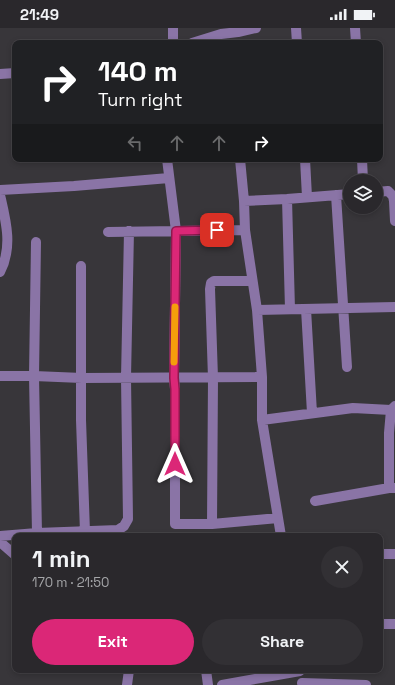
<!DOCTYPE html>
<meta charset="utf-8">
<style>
:root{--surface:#2a282c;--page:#323034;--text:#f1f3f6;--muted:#a5a6a9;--line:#464448;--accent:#db2777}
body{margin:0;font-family:"Space Grotesk",sans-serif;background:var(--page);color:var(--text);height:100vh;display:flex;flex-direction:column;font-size:15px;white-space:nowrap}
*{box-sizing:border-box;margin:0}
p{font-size:13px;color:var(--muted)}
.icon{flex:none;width:22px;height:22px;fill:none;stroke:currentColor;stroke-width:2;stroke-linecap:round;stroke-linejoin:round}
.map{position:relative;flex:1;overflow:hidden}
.drawer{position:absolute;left:12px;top:505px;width:371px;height:140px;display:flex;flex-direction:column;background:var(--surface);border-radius:8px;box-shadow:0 2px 6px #0003,0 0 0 1px var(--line)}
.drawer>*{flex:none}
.banner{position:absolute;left:12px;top:12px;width:371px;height:122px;border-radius:8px;box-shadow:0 2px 6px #0003,0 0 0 1px var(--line);background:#202124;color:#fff;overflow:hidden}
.controls{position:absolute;left:343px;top:146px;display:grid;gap:8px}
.controls a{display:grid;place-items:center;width:40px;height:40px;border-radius:50%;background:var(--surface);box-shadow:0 2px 6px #0003,0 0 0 1px var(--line);font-size:20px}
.pin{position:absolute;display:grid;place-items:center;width:34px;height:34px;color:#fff;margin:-17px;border-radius:8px;box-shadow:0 2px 6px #0006}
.me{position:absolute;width:44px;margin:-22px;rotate:0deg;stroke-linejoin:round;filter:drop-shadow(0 0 3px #0008)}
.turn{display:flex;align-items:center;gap:14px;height:84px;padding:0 20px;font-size:18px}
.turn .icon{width:52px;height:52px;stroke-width:2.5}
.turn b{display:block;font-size:28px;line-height:34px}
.lanes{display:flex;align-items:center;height:38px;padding:0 20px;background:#0003;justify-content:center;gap:20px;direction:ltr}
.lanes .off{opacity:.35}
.round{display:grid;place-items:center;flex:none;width:42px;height:42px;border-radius:21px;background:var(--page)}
.overview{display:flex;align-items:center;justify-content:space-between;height:68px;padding:0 20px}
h1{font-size:24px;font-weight:700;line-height:30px}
.cta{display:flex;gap:8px;margin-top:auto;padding:8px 20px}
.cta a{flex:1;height:46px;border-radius:24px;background:var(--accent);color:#fff;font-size:16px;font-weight:700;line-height:46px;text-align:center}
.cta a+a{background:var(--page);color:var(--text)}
.status{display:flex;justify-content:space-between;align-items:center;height:28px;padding:0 20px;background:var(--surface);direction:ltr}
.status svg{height:11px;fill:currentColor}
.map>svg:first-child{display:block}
</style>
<div class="status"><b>21:49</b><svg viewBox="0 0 49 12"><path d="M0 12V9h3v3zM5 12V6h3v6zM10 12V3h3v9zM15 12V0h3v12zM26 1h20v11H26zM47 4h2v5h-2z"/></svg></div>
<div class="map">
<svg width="395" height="657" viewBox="0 0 395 657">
<rect width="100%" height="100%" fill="#38363a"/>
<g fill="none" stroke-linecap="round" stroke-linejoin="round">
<path stroke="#8a74a6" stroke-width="10" d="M173,0V15
M296,0L297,15
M355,0L356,15
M192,15L221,6L238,4L256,0
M0,46L15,45
M167,131L176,203L174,350L175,361V496H212L278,490
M240,131L244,173L245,202L257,282L262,349V392L281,508
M305,131L307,169
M362,131L363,153
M0,162L74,158L169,150
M376,164L388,163L393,168L394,173L395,193
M0,167C6,193 13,219 0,244
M336,167L347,339
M287,171L290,281
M244,173L287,171L350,166
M108,204L245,202
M36,214L34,348L37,505
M81,238V392L85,504
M306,281L312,385
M257,282L395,279
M0,348H34L82,350L262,349
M262,392L353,380L391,382
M389,460V405L391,382L395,378
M315,473L389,460H395
M212,496L213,350L210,261L211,255L214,253H252
M0,508L37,505L118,502L124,498L128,491L126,350L129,203
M0,514L15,527
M380,526H395
M380,596H395
M206,642L208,657
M302,655L366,657
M127,657L129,642
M222,657L300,643"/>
</g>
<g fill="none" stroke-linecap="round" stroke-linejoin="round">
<defs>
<path id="route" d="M175,436V361L174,350L176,203L217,202"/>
</defs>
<use href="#route" stroke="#8e194d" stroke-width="10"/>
<use href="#route" stroke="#db2777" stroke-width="7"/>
<path stroke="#f59e0b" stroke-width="7" d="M174,334L175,279"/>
</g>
</svg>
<div class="controls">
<a><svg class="icon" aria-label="layers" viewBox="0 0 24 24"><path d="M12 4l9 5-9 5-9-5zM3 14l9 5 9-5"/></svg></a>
</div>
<div class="pin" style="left:217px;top:202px;background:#d93025"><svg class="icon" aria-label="arrive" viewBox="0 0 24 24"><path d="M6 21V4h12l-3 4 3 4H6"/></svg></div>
<svg class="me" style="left:175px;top:436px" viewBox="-20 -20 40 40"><path d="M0-17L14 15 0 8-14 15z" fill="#db2777" stroke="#fff" stroke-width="4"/></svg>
<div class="banner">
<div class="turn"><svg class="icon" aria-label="right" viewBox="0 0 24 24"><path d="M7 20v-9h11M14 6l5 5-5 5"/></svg><div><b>140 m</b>Turn right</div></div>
<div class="lanes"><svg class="icon off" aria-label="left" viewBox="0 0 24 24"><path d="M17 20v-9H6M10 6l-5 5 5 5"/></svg><svg class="icon off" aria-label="ahead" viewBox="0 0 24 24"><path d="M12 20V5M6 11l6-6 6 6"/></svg><svg class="icon off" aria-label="ahead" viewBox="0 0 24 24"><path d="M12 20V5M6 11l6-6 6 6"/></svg><svg class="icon" aria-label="right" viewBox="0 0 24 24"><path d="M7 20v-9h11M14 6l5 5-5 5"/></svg></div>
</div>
<section class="drawer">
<div class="overview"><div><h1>1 min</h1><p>170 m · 21:50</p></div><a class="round"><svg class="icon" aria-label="close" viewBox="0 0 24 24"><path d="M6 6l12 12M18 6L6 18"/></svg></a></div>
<div class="cta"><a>Exit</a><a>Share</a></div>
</section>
</div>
